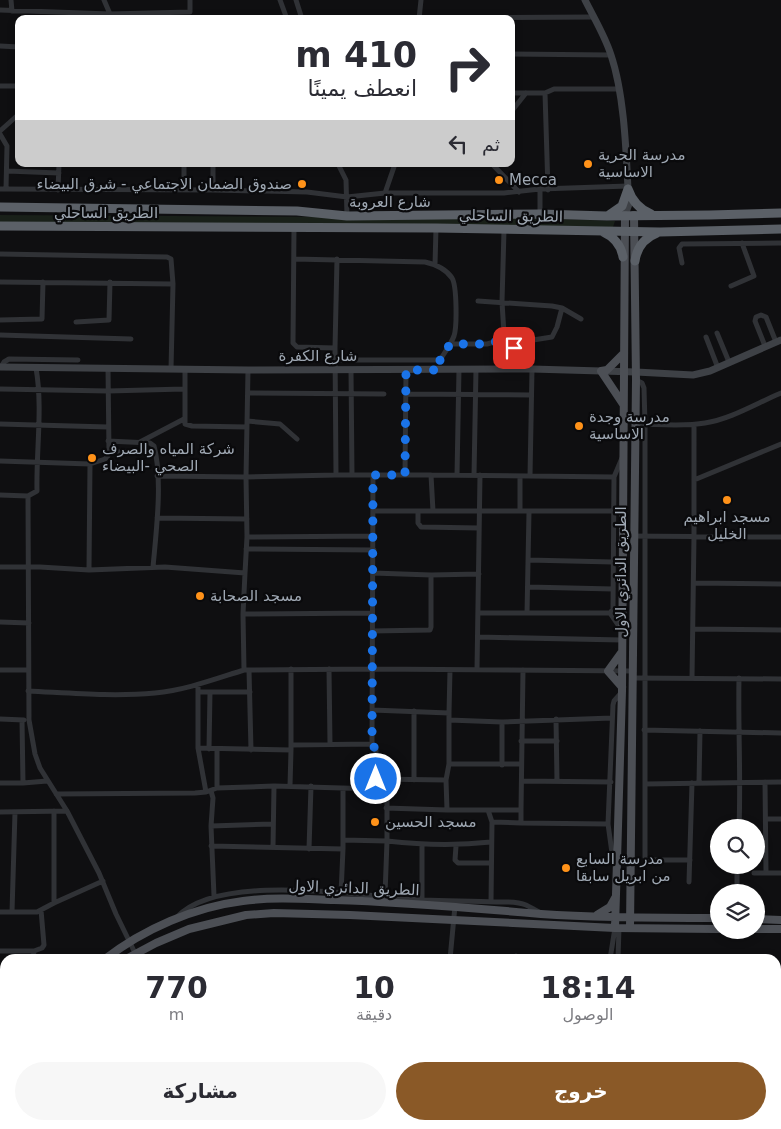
<!DOCTYPE html>
<html lang="ar">
<meta charset="utf-8">
<style>
:root{--surface:#fff;--page:#f7f7f7;--text:#2b2b33;--muted:#7c7c81;--accent:#8a5927}
body{margin:0;font-family:"DejaVu Sans",Cairo,sans-serif;background:var(--page);color:var(--text);direction:rtl;height:100vh;display:flex;flex-direction:column;font-size:19px;white-space:nowrap}
*{box-sizing:border-box;margin:0}
p{font-size:16px;color:var(--muted)}
.icon{flex:none;width:28px;height:28px;fill:none;stroke:currentColor;stroke-width:2;stroke-linecap:round;stroke-linejoin:round}
.map{position:relative;flex:1;overflow:hidden;direction:ltr}
.drawer{position:absolute;left:0px;top:954px;width:781px;height:176px;display:flex;flex-direction:column;background:var(--surface);border-radius:15px 15px 0 0;box-shadow:0 2px 8px #0003;direction:rtl}
.drawer>*{flex:none}
.guide{position:absolute;left:15px;top:15px;width:500px;height:152px;border-radius:10px;box-shadow:0 2px 8px #0003;direction:rtl;background:#fff;color:var(--text);overflow:hidden}
.fabs{position:absolute;left:710px;top:819px;display:grid;gap:10px}
.fabs a{display:grid;place-items:center;width:55px;height:55px;border-radius:50%;background:var(--surface);box-shadow:0 2px 8px #0003;font-size:25px}
.pin{position:absolute;display:grid;place-items:center;width:42px;height:42px;color:#fff;margin:-21px;border-radius:10px;box-shadow:0 2px 8px #0006}
.me{position:absolute;width:55px;margin:-28px;rotate:0deg;stroke-linejoin:round;filter:drop-shadow(0 0 4px #0008)}
.turn{display:flex;align-items:center;gap:18px;height:105px;padding:0 15px;font-size:22px}
.turn .icon{width:65px;height:65px;stroke-width:2.5}
.turn b{display:block;font-size:35px;line-height:42px}
.then{display:flex;align-items:center;height:48px;padding:0 15px;background:#0003;gap:10px;font-size:19px}
.eta{display:flex;justify-content:space-evenly;align-items:center;height:85px;text-align:center}
.eta b{font-size:30px;font-weight:700;line-height:35px}
.primary-button{display:flex;gap:10px;margin-top:auto;padding:10px 15px}
.primary-button a{flex:1;height:58px;border-radius:30px;background:var(--accent);color:#fff;font-size:20px;font-weight:700;line-height:58px;text-align:center}
.primary-button a+a{background:var(--page);color:var(--text)}
.map>svg:first-child{display:block}
</style>
<div class="map">
<svg width="781" height="1129" viewBox="0 0 781 1129">
<rect width="100%" height="100%" fill="#0f0f11"/>
<path fill="#192019" d="M0,215L536,218L615,221L613,227L0,222Z"/>
<g fill="none" stroke-linecap="round" stroke-linejoin="round">
<path stroke="#303236" stroke-width="5" d="M11,0L12,11
M104,0L110,14V19
M280,0L287,19
M296,0L302,19
M0,10L110,14L190,12V0
M419,18L593,17
M419,19L421,0
M0,46L19,47
M511,54L611,55
M0,86H19
M511,93H545L548,190
M545,93L554,89H619
M511,112L526,93
M0,131L19,114
M0,134L7,146L6,189
M184,164V190
M213,164V190
M338,164L346,180L347,216
M492,164L519,192
M7,171L59,173
M0,189L213,190L307,192L347,197L385,193H504L540,189L628,186
M540,189V214
M58,190L59,164
M385,193L395,164
M294,228L293,343L297,347L335,348
M504,230L502,302L504,334L506,339L515,348L516,369
M0,254L167,257L171,259L173,284L171,369
M294,259L425,262C434,264 446,269 452,278C457,286 457,327 454,336C451,344 445,352 440,360H335
M682,263L679,248L682,244L781,243
M435,265L436,228
M0,282L173,284
M731,286L754,276L742,243
M478,301L552,306L562,308L581,319
M0,320L42,319L43,282
M76,322L109,320L110,282
M717,333L729,362
M0,335L131,339
M706,337L718,368
M450,344H487L506,339L533,340L552,337L557,327L562,308
M765,346L755,321L756,317L761,315L766,317L776,342
M1,367L4,362L9,359L78,360
M108,368L109,452
M185,369V424L192,426L247,427
M351,370L352,475
M636,380L642,383L644,388L645,424V857L647,860H690
M0,389L108,391L184,389
M249,393L384,394
M406,394L531,395
M247,421L280,424L297,439
M0,424L108,427
M635,424C658,424 683,427 705,423C731,419 757,403 781,393
M108,441L150,443L154,446C163,479 156,533 153,567
M140,442L184,419
M0,461L90,464L105,459L108,456L109,452H155
M336,475L335,348L337,259
M405,475L406,370
M431,475L433,511
M457,475L459,369
M474,475L476,369
M157,476L246,477L336,475H431L614,477
M520,476V511
M530,476L532,369
M694,480L781,444
M0,495L28,496L37,491C36,450 43,408 36,368
M28,496L29,720L35,754L40,768L67,811L99,873L116,914L135,953
M374,511H613
M418,511V523L421,527L479,528
M157,518L247,519
M623,536L781,537
M247,537L373,536
M246,549L374,550
M528,560L613,562
M0,567H40L89,570L165,567L245,573L247,537L246,477L248,370
M89,570L90,464
M245,573L243,614L244,670L371,669L634,671
M373,573L431,575L479,574
M694,583L781,584
M528,587L613,589
M479,613H610L613,609L614,477L622,458
M527,613L529,512
M610,613L621,629
M243,614L372,613
M0,622L29,623
M693,629L781,630
M372,631L430,630L431,627V575
M478,637L622,640
M329,669L330,744
M0,670H28
M249,670L251,750
M477,670L480,475
M634,678L781,679
M692,678L694,536V425
M198,685V748L206,792
M28,691C70,693 113,697 155,693C186,690 215,679 244,670
M198,692H250
M372,710L449,713L450,670
M414,711V780
M449,713V720L502,722L612,718
M0,719L24,720
M556,719L557,781
M22,720L23,783
M644,730L781,733
M521,741H557
M372,744L373,475
M198,748L291,750V669
M209,749L210,692
M449,764H521
M502,765V722
M376,779L446,780L447,810
M446,780L449,764V720
M522,781L611,782
M0,783H23L47,781
M699,783L700,731
M645,784L781,782
M290,786L291,750
M217,788V749
M343,789V840
M211,791L213,798L211,826L214,896
M56,794L195,793L206,792L217,788L274,786L376,789V750L372,744L291,745
M386,808L447,810H521V823L608,824
M488,810L492,822L521,823
M521,810L523,670
M54,811V903
M0,812L67,811
M766,819H781
M211,826L273,824
M739,828C741,778 738,728 739,678
M422,845V899
M211,846L343,849V840L387,841V792L386,790L376,789
M456,846L455,860L458,863H491
M273,847L274,786
M309,849L311,786
M617,860L612,853L608,824L613,705L614,701L622,692
M754,873H766L765,782
M766,873H781
M689,882L692,783
M737,892V865
M341,893L343,849
M385,895L387,841C422,845 455,846 491,842
M491,902L492,822
M0,912H37L54,903L103,881
M12,912L15,812
M177,917C220,871 364,897 424,900C448,901 472,901 496,902C505,902 517,901 526,905C530,907 535,910 539,912
M0,951H34
M516,956V959
M33,959L34,951L42,948L44,945L41,910
M450,959L455,906
M610,959L615,928
M618,959L619,928
M0,984H5
M0,1022L4,1020L5,1006
M0,1045L5,1043
M623,1125L630,1129
M49,1129L52,1125
M197,1129L198,1125
M408,1129L409,1125
M495,1129L503,1125
M530,1129L537,1125
M570,1129L572,1125
M612,1129L614,1125"/>
<path stroke="#3e4146" stroke-width="7" d="M585,0C594,18 605,36 611,55C624,94 626,148 628,189L629,204L625,215
M0,367L248,370L532,369L636,372L693,375L710,371L781,340"/>
<path stroke="#4c4f55" stroke-width="8" d="M623,404L601,371L607,370L624,353
M621,653L608,671L622,687
M597,915L610,907L615,898
M756,919L781,920
M615,928L622,691L625,215
M630,928L636,380L634,215
M756,929H781
M105,959C144,929 194,907 243,901C273,897 303,899 334,900C403,902 472,908 541,914C600,918 660,918 719,918
M126,959L156,943L189,929L246,915L274,913L350,915L615,928L719,929
M0,1051L5,1047
M0,1071L5,1066"/>
<path stroke="#5b6067" stroke-width="9" d="M628,189C632,201 639,209 651,214
M0,207L297,211L347,216L540,214L607,216L710,215L781,213
M609,215L622,206L628,189
M0,226L436,228L660,232L781,229
M603,232C614,237 621,245 623,257
M635,261C637,247 644,238 657,233"/>
</g>
<g fill="none" stroke-linecap="round" stroke-linejoin="round">
<path stroke="#1a73e8" stroke-width="9" stroke-dasharray="0 16.2" d="M376,779V750L372,744L373,475H405L406,370H440V360L450,344H487L506,339L514,348"/>
</g>
<g fill="#ff9219" stroke="#0a0a0c" stroke-width="2">
<circle cx="588" cy="164" r="5"/>
<circle cx="499" cy="180" r="5"/>
<circle cx="302" cy="184" r="5"/>
<circle cx="579" cy="426" r="5"/>
<circle cx="92" cy="458" r="5"/>
<circle cx="727" cy="500" r="5"/>
<circle cx="200" cy="596" r="5"/>
<circle cx="375" cy="822" r="5"/>
<circle cx="566" cy="868" r="5"/>
</g>
<g text-anchor="middle" dominant-baseline="central" stroke-width="4.5" stroke-linejoin="round" paint-order="stroke">
<g font-size="15" fill="#9fa8b3" stroke="#0a0a0c" text-anchor="start">
<text x="598" y="155">مدرسة الحرية<tspan x="598" dy="17">الاساسية</tspan></text>
<text x="509" y="180">Mecca</text>
<text x="292" y="184" text-anchor="end">صندوق الضمان الاجتماعي - شرق البيضاء</text>
<text x="589" y="417">مدرسة وجدة<tspan x="589" dy="17">الاساسية</tspan></text>
<text x="102" y="449">شركة المياه والصرف<tspan x="102" dy="17">الصحي -البيضاء</tspan></text>
<text x="727" y="517" text-anchor="middle">مسجد ابراهيم<tspan x="727" dy="17">الخليل</tspan></text>
<text x="210" y="596">مسجد الصحابة</text>
<text x="385" y="822">مسجد الحسين</text>
<text x="576" y="859">مدرسة السابع<tspan x="576" dy="17">من ابريل سابقا</tspan></text>
</g>
<g font-size="15" fill="#9fa8b3" stroke="#0a0a0c">
<text x="390" y="202">شارع العروبة</text>
<text x="106" y="213">الطريق الساحلي</text>
<text transform="translate(511 216) rotate(1)">الطريق الساحلي</text>
<text x="318" y="356">شارع الكفرة</text>
<text transform="translate(621 572) rotate(-90)">الطريق الدائري الاول</text>
<text transform="translate(354 888) rotate(2)">الطريق الدائري الاول</text>
</g>
</g>
</svg>
<div class="fabs">
<a><svg class="icon" aria-label="search" viewBox="0 0 24 24"><circle cx="10" cy="10" r="6"/><path d="M15 15l6 6"/></svg></a>
<a><svg class="icon" aria-label="layers" viewBox="0 0 24 24"><path d="M12 4l9 5-9 5-9-5zM3 14l9 5 9-5"/></svg></a>
</div>
<div class="pin" style="left:514px;top:348px;background:#d93025"><svg class="icon" aria-label="arrive" viewBox="0 0 24 24"><path d="M6 21V4h12l-3 4 3 4H6"/></svg></div>
<svg class="me" style="left:376px;top:779px" viewBox="-20 -20 40 40"><circle r="17" fill="#1a73e8" stroke="#fff" stroke-width="3"/><path d="M0-11L8 9 0 5-8 9z" fill="#fff"/></svg>
<div class="guide">
<div class="turn"><svg class="icon" aria-label="right" viewBox="0 0 24 24"><path d="M7 20v-9h11M14 6l5 5-5 5"/></svg><div><b>410 m</b>انعطف يمينًا</div></div>
<div class="then">ثم<svg class="icon" aria-label="left" viewBox="0 0 24 24"><path d="M17 20v-9H6M10 6l-5 5 5 5"/></svg></div>
</div>
<section class="drawer">
<div class="eta">
<div><b>18:14</b><p>الوصول</p></div>
<div><b>10</b><p>دقيقة</p></div>
<div><b>770</b><p>m</p></div>
</div>
<div class="primary-button"><a>خروج</a><a>مشاركة</a></div>
</section>
</div>
